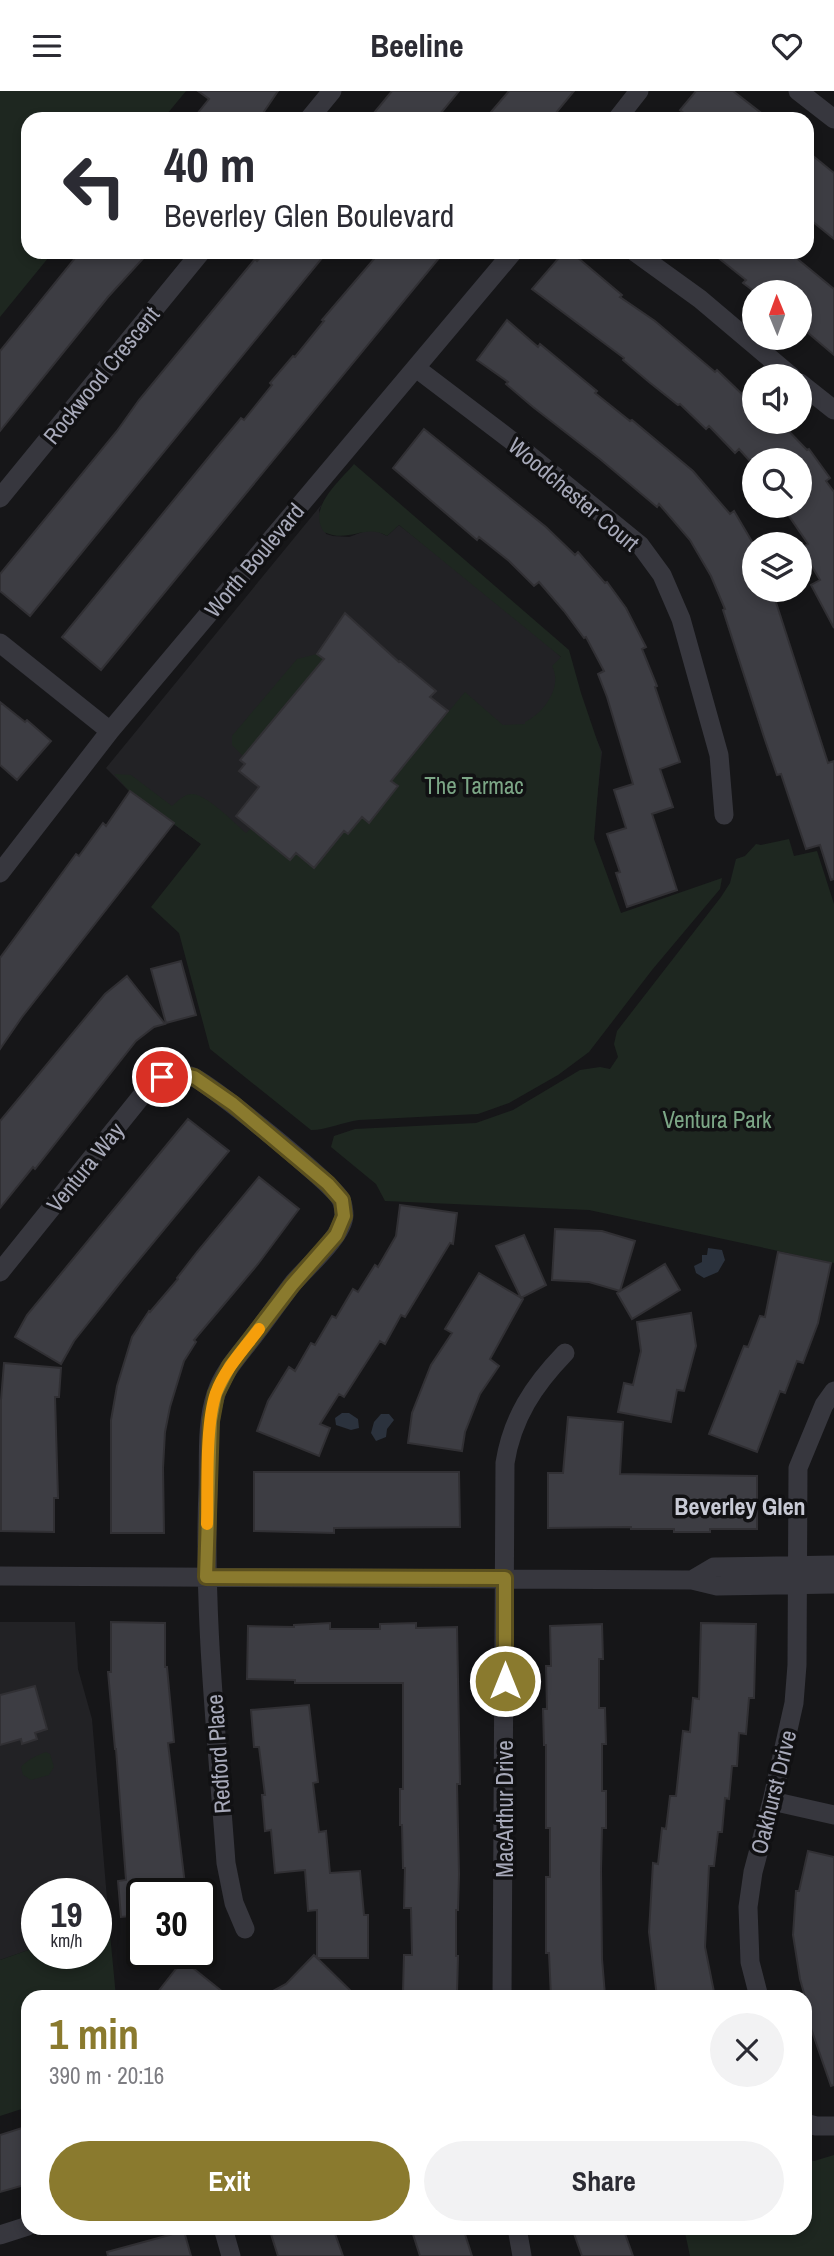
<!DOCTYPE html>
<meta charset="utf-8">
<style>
:root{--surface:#fff;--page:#f2f2f3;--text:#2b2b33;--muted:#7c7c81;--accent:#8a7a2e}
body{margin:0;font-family:"Archivo Narrow",sans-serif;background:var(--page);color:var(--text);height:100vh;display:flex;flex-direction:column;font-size:26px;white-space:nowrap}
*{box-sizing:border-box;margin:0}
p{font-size:23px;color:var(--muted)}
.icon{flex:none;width:38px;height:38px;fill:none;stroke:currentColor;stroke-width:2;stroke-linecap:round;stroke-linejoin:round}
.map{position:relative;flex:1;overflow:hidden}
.details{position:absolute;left:21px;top:1899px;width:791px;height:245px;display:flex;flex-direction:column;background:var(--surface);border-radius:21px;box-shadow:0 4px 10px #0003}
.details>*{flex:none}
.banner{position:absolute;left:21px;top:21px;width:793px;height:147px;border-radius:21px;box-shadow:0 4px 10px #0003;background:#fff;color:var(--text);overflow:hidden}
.needle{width:46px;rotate:359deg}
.fabs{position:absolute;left:742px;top:189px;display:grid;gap:14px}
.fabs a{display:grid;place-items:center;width:70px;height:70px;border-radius:50%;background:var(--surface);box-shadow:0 4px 10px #0003;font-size:35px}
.speed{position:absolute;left:21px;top:1787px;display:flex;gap:14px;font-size:35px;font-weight:700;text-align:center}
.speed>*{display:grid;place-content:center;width:91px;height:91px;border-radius:50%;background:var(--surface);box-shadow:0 4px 10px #0003;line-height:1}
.speed small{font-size:18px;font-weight:400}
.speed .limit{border:4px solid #111;border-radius:10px;background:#fff;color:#111}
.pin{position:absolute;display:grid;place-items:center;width:60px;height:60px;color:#fff;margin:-30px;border:4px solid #fff;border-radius:50%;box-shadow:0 2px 7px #0007}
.me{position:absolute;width:77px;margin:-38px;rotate:0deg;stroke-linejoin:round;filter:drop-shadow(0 0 5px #0008)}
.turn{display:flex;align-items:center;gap:24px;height:147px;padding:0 28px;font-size:32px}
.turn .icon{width:91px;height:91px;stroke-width:2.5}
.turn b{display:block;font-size:49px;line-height:60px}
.round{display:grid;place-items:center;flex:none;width:74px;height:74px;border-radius:37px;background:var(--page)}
.overview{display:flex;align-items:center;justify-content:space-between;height:119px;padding:0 28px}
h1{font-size:42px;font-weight:700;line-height:52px;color:var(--accent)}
.primary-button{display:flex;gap:14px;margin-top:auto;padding:14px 28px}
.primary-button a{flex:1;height:80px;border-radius:42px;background:var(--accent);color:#fff;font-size:28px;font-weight:700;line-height:80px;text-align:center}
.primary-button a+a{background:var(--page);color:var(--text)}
header{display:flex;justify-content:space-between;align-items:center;height:91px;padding:0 28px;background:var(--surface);font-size:32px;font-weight:700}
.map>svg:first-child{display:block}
</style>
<header><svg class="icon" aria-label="menu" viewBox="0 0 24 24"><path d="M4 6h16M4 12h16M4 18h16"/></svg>Beeline<svg class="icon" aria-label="heart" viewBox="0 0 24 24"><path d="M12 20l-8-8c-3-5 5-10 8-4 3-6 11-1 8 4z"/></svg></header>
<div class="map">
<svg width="834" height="2165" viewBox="0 0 834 2165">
<rect width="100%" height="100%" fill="#161618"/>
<path fill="#222225" d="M322,413L319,419L326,443L333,445L349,446L368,439L377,440L387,445L399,434L533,540L561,566L602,661L595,726L299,817L201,753L130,701L106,677Z
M0,1531H75L78,1578L92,1628L109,1832L96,1837V1802H37V1856L0,1869Z"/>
<path fill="#1e2720" d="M0,0H186L163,28H28V161H53L0,226Z
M354,373L569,559L581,602L601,661L594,748L621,822L722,787L720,798L652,879L589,961L558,984L509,1012L478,1023L359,1029C343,1031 327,1039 311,1039L210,958L179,842L151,816L201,753L130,701L114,683L131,684L172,715C178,710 183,704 191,703C206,702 234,732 246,742L251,737L290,769L296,762L314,777L344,740L348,743L362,726L369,731L398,695L391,690L465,601L503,634L525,633V631C544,622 563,596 552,575L561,566L399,434L387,445C365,432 349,453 324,441C307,417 339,391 354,373Z
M317,563L324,568L243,665L232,654V645L297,568Z
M789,748L794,765L817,760L834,813V1172L589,1119L385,1110L376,1093L331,1056L334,1045L355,1038L476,1032L513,1019L580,979L600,976L610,978L618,966L614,953L617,940L721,806L730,792L736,768L745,765L756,753L761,754Z
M46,1661L50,1663L54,1676L49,1684L31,1689L23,1684L21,1676C27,1669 37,1664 46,1661Z
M109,1832L116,1906H28V2016L0,2025V1869L37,1856V1862H96V1837Z
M834,2064V2165H690L684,2137H805V2068L814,2070Z"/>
<path fill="#2b323d" d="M708,1157L722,1159L725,1169L718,1181L704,1187L696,1182L694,1175L702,1171V1164H707Z
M342,1322H349L358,1328L359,1337L351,1339L336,1334L335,1327Z
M381,1323H389L394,1329L387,1338L386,1346L376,1350L371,1342L374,1331Z"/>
<path fill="#3d3d43" stroke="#313034" stroke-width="2" d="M198,0H278L259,28H193L209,8Z
M392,0H459L436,28H369Z
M509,0H574L551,28H485Z
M696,0H733L769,28H691L680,19Z
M807,60L834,82V148L807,126Z
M80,161H149L108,206L0,340V260Z
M265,161H327L30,525L0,500V483L117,340L139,309L255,168L257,170Z
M380,161H444L101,579L62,546L217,356L241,327L244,329L272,294L270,292L293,265L295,266L324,230L322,229Z
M564,161H571L622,204L620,206L655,230L715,281L717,279L746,307L754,300V331H780L807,359L809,358L830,387L826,390L834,401V537L811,494L820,489L801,457L808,453L787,422L800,415V369H749L739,358L735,362L709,335L706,338L680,313L678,314L649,291L623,269L624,267L532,198Z
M711,161H789L834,198V264L800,235V201H755L743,192L746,189Z
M507,229L538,256L540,253L597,300L595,302L630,330L632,329L693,380L730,423L734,420L754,454V499H772L828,672L834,670V788L831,789L820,754L806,758L781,683L777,684L765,649L723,519L725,518L711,485L690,449L659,413L657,416L600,368L533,316L506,293L508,291L477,269Z
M424,338L546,436L575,464L578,461L605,492L607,491L626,517L646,556L642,558L657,595L655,596L680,671L660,678L673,716L652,723L677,799L627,816L616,782L620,781L607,743L626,737L614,699L633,693L607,606L598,583L604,580L586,546L584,547L564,520L539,491L534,495L509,470L479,446L477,449L393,377Z
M345,522L399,571L400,570L436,600L430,606L448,620L391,690L398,695L369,732L362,726L348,743L344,740L314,777L296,762L290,769L236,725L259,696L239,680L245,673L240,669L324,568L317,563Z
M0,611L25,631L27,629L51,650L17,689L0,674Z
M130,700L174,732L22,926L0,958V867L76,763L79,765L103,732L106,735Z
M181,870L196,924L166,932L151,878Z
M127,885L165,933L154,936L136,950L35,1078L33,1076L0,1117V1030L105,903Z
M188,1028L229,1060L124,1187L74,1250L61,1273L15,1246L27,1224Z
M259,1086L299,1118L258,1173L194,1249L196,1251L184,1270L170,1316L165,1341L163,1377L164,1442H111V1329L117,1295L132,1246L149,1220L150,1221L178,1188L177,1187L197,1161Z
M400,1114L457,1122L453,1153L450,1152L405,1226L401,1224L385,1253L380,1250L344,1306L339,1303L320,1333L330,1337L319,1365L257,1340L268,1310L289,1276L295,1280L311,1252L315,1254L332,1225L336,1227L353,1198L358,1201L375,1174L378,1176L396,1145Z
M555,1138L602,1140L635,1150L620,1200L589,1191L552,1189Z
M524,1144L546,1194L521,1207L496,1155Z
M778,1161L831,1172L818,1232L803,1272L797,1270L785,1302L780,1300L757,1361L709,1343L744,1255L748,1256L760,1225L765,1226Z
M665,1173L680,1199L632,1228L617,1202Z
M479,1182L523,1208L490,1268L499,1275L480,1303L465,1341L462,1360L408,1352L412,1322L431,1274L452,1242L445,1238Z
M691,1222L696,1255L684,1300L677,1299L671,1331L618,1321L624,1292L633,1294L641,1260L637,1231Z
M4,1272L61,1277L59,1306H55L58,1407H54V1441L1,1440V1309Z
M568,1326L623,1331L620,1383L757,1385V1438H710V1441H674V1438H631V1436L548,1437V1382H563Z
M254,1381H459L460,1436L334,1437V1442L254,1440Z
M111,1531L165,1532V1576H167L174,1651L168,1652L186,1802H142V1824L121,1826L118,1790L126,1789L116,1658H115L108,1581H111Z
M330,1532V1538H380V1533L416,1532V1537L457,1536L460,1693H457L459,1783L458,1819H456V1865H458L457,1902L403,1900L404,1864H412L411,1817H404L405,1777H403L402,1734H400V1698H403V1592H295V1589L247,1588L248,1535L294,1536V1534Z
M701,1532L756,1533L754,1607H749L746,1643L739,1642L737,1675H732L729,1708L725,1707L722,1741H718L714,1775H709L705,1856L715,1906H657L649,1841L653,1772L658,1773L662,1737L666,1738L670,1705H676L683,1640L690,1641L693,1607L699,1608Z
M602,1533L603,1568H599V1617H605L606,1653H602V1700H606V1737H602L601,1779L602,1868L605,1904L551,1906L549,1862H546V1786H550V1737H546V1654H544L543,1618H547L546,1575H551L550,1535Z
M35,1595L47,1638L35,1642L37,1648L22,1653L21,1648L0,1654V1604Z
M309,1614L318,1691L313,1692L319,1741L326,1740L330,1782L360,1780L364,1824H368V1867H317V1819L308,1820L305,1779L275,1782L271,1739L265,1740L262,1704H265L259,1656H254L251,1619Z
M808,1760L834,1766V1994L831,1995L806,1923L805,1906L800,1888L793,1844L796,1800H799Z
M314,1864L357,1906H262L286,1893Z
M183,1869L229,1906H154Z
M28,2035V2093L0,2101V2044Z
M269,2137H333L343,2165H278Z
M411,2137H463L472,2165H420Z
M572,2137H623L633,2165H582Z
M184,2140L191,2165H108L107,2161Z"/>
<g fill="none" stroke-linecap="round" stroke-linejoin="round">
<path stroke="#37373e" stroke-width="19" d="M798,0L834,28
M309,28L332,0
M617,28L639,0
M635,161L700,208L791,285
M416,277L512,350L640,454L662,484L681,528L719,664L724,724
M800,292L834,319
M0,407L201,161
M0,552L110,640
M0,782L110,640L513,161
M0,1181L148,997C161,986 174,980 191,985C207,990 334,1093 341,1109C343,1112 344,1121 344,1124C343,1145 308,1175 294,1191C280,1209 267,1228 253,1246C239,1264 223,1281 216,1303C206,1333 209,1367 208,1398C203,1523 217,1647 226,1772L234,1812L245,1838
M0,1485L692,1489L717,1495L834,1493
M692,1489L714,1476L834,1474
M772,1710L834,1724
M502,1906L505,1372C512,1327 534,1294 565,1262
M759,1906L750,1871L748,1816L753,1781L772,1710L794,1612L797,1574L798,1377L824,1314L834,1300
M805,2032L816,2035H834
M223,2137L231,2165
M517,2137L522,2165
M0,2144L28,2135"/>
</g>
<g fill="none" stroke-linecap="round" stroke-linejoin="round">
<defs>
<path id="route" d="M162,986L181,983L194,986L233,1013L328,1093L342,1109L344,1125L336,1144L292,1194L230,1275L216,1303L211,1330L206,1486L505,1487V1590"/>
</defs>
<use href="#route" stroke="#5a4f1e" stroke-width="18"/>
<use href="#route" stroke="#8a7a2e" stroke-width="12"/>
<path stroke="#f59e0b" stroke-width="12" d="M207,1433C208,1398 205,1334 216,1302C225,1278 244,1258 259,1238"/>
</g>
<g text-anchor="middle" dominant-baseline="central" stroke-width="7" stroke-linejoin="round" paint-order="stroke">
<g font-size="23" fill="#a7a9b9" stroke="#111113">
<text transform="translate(101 284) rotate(-51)">Rockwood Crescent</text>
<text transform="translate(574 403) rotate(40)">Woodchester Court</text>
<text transform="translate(254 469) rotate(-50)">Worth Boulevard</text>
<text transform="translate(85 1076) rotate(-51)">Ventura Way</text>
<text transform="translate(218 1663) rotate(-94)">Redford Place</text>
<text transform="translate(773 1701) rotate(-76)">Oakhurst Drive</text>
<text transform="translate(504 1718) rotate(-90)">MacArthur Drive</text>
</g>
<g font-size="23" fill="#7ca686" stroke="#111113">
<text x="474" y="694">The Tarmac</text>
<text x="717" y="1028">Ventura Park</text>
</g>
<g font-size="24" font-weight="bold" fill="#c8cad5" stroke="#111113">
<text x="740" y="1415">Beverley Glen</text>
</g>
</g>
</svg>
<div class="fabs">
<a><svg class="needle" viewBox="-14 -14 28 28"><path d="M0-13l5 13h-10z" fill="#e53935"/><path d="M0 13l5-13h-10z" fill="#7c7c81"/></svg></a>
<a><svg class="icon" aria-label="sound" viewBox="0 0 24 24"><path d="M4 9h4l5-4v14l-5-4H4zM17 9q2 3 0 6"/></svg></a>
<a><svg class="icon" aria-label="search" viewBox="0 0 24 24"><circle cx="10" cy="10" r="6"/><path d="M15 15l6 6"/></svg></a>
<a><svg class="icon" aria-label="layers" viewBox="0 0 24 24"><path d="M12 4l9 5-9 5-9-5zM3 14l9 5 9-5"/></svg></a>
</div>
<div class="speed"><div>19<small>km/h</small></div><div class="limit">30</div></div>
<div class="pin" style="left:162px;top:986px;background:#d93025"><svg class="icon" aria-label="arrive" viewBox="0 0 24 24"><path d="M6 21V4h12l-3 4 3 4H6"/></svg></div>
<svg class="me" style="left:505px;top:1590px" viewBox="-20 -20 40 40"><circle r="17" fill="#8a7a2e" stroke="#fff" stroke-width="3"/><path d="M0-11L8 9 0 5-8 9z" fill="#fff"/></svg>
<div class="banner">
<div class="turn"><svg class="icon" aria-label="left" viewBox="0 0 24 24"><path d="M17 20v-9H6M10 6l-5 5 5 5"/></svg><div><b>40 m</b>Beverley Glen Boulevard</div></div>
</div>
<section class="details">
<div class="overview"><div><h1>1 min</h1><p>390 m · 20:16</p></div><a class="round"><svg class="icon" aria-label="close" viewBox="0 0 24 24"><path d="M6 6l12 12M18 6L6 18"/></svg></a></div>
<div class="primary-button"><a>Exit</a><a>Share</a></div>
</section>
</div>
